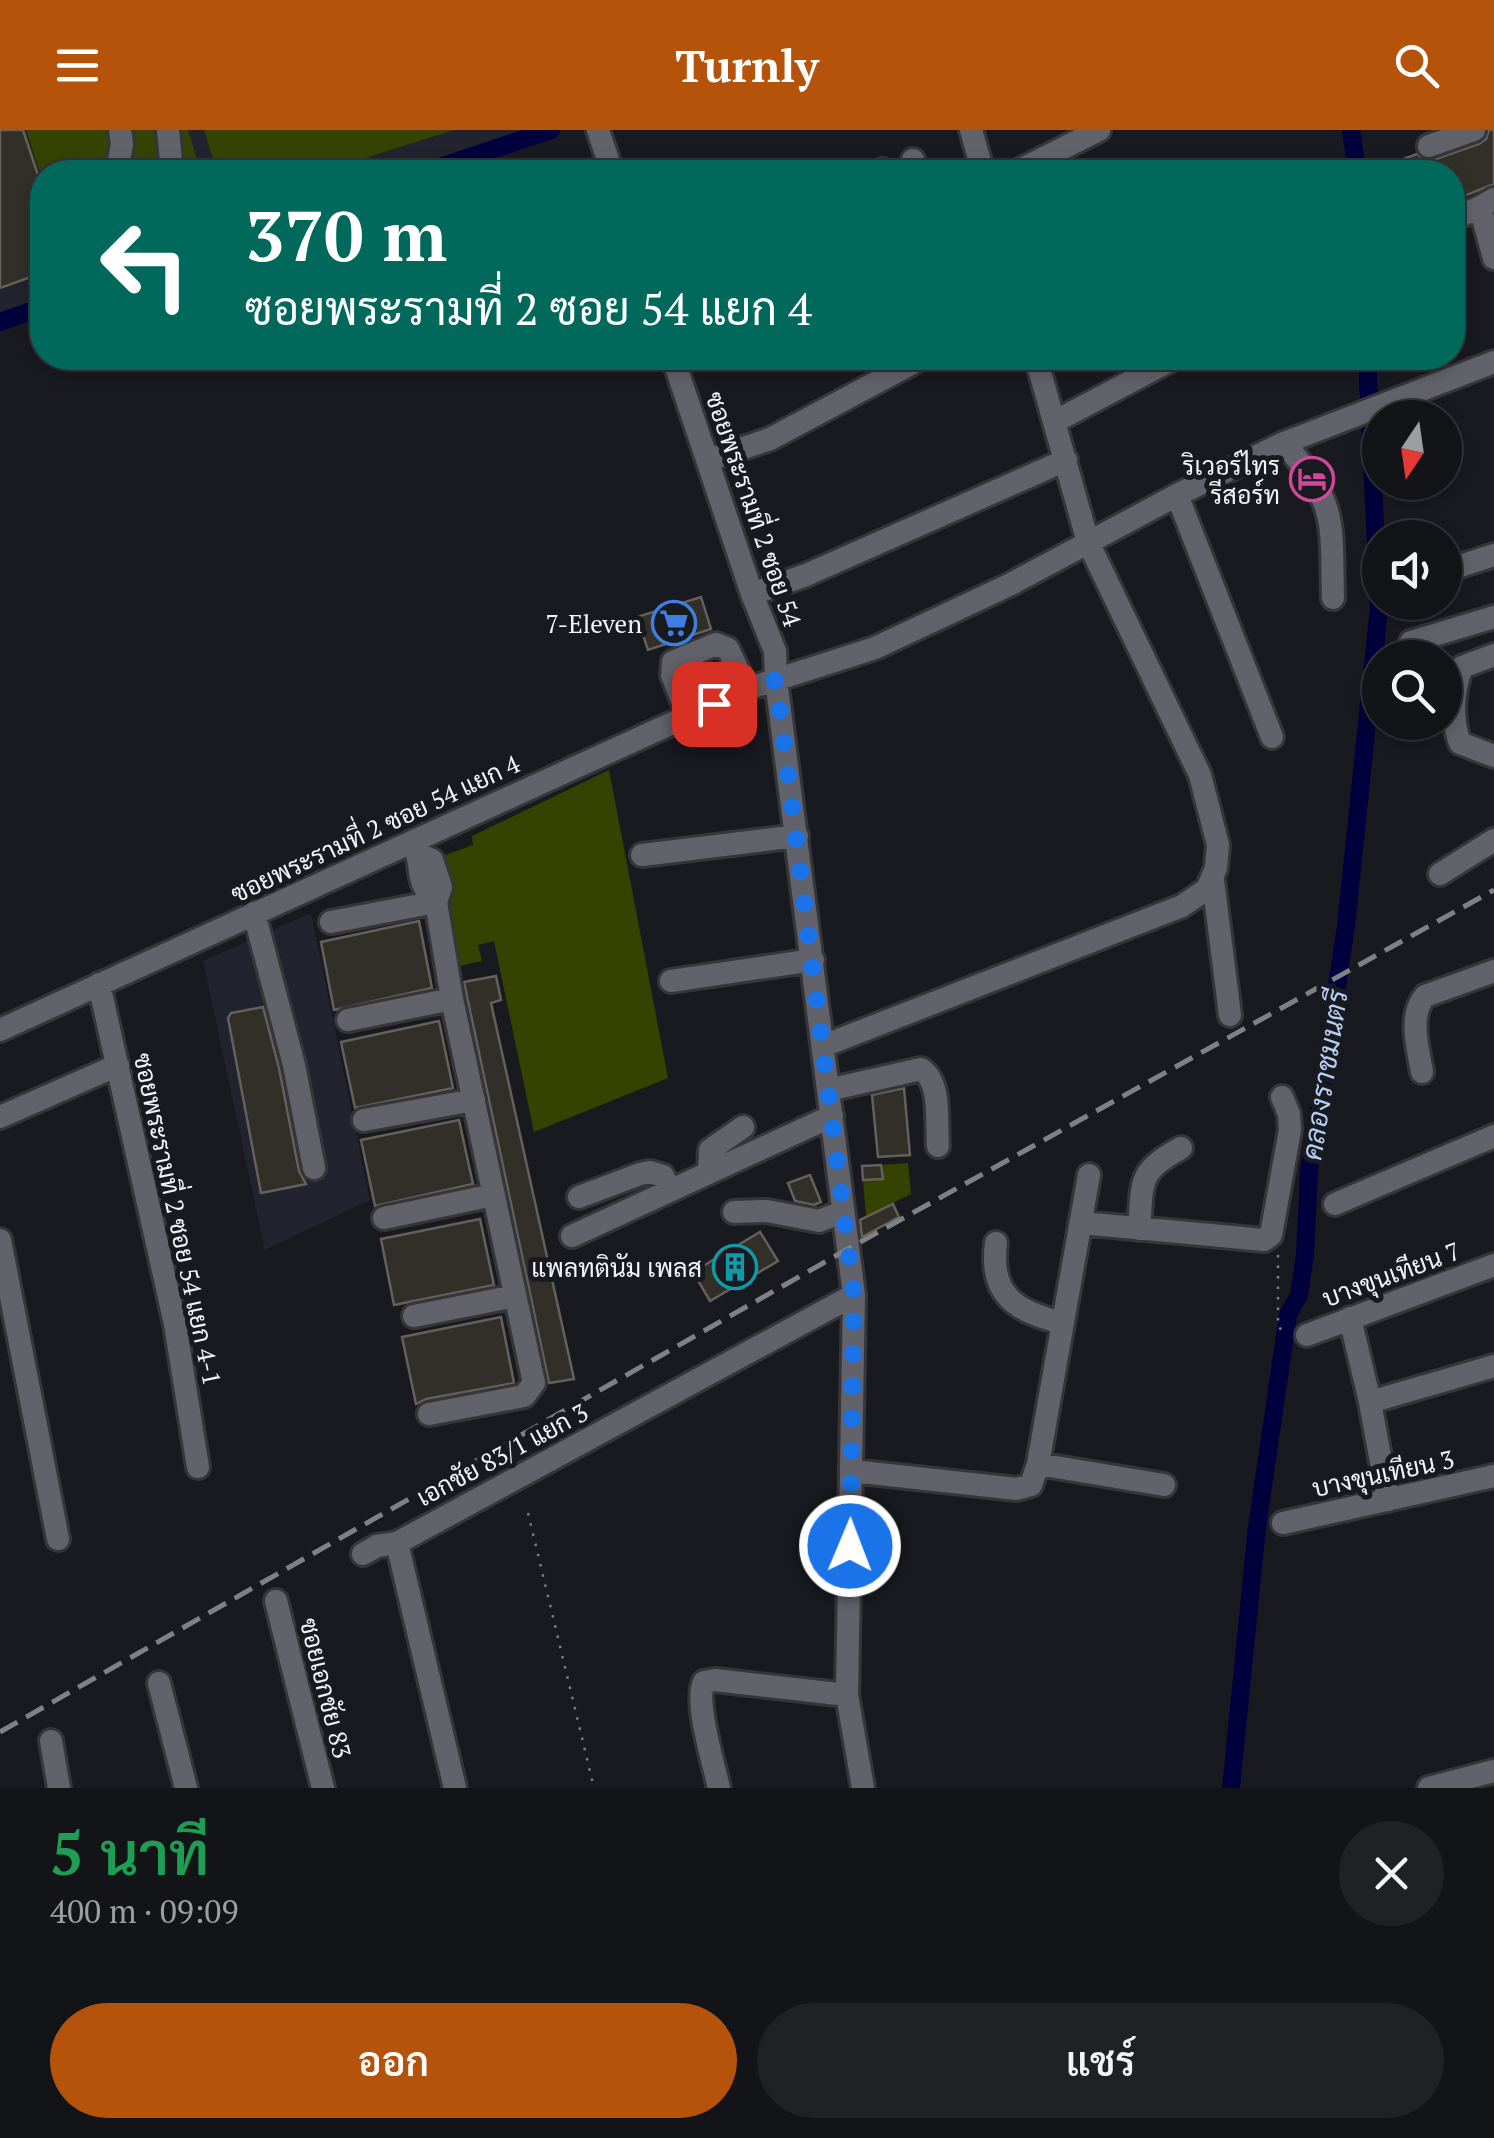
<!DOCTYPE html>
<html lang="th">
<meta charset="utf-8">
<style>
:root{--surface:#131418;--page:#202125;--text:#f1f3f6;--muted:#9d9ea2;--line:#323337;--accent:#b45309}
body{margin:0;font-family:"PT Serif",Sarabun,serif;background:var(--page);color:var(--text);height:100vh;display:flex;flex-direction:column;font-size:38px;white-space:nowrap}
*{box-sizing:border-box;margin:0}
p{font-size:32px;color:var(--muted)}
.icon{flex:none;width:55px;height:55px;fill:none;stroke:currentColor;stroke-width:2;stroke-linecap:round;stroke-linejoin:round}
.map{position:relative;height:1658px;overflow:hidden}
.sheet{display:flex;flex-direction:column;background:var(--surface);flex:1}
.sheet>*{flex:none}
.banner{position:absolute;left:30px;top:30px;width:1435px;height:210px;border-radius:40px;box-shadow:0 5px 15px #0003,0 0 0 2px var(--line);background:#00695c;color:#fff;overflow:hidden}
.needle{width:65px;rotate:193deg}
.tools{position:absolute;left:1362px;top:270px;display:grid;gap:20px}
.tools a{display:grid;place-items:center;width:100px;height:100px;border-radius:50%;background:var(--surface);box-shadow:0 5px 15px #0003,0 0 0 2px var(--line);font-size:50px}
.pin{position:absolute;display:grid;place-items:center;width:85px;height:85px;color:#fff;margin:-42px;border-radius:20px;box-shadow:0 5px 15px #0006}
.me{position:absolute;width:110px;margin:-55px;rotate:1deg;stroke-linejoin:round;filter:drop-shadow(0 0 8px #0008)}
.turn{display:flex;align-items:center;gap:35px;height:210px;padding:0 50px;font-size:45px}
.turn .icon{width:130px;height:130px;stroke-width:2.5}
.turn b{display:block;font-size:70px;line-height:85px}
.round{display:grid;place-items:center;flex:none;width:105px;height:105px;border-radius:52px;background:var(--page)}
.summary{display:flex;align-items:center;justify-content:space-between;height:170px;padding:0 50px}
h1{font-size:60px;font-weight:600;line-height:75px;color:#1e9e55}
.primary-button{display:flex;gap:20px;margin-top:auto;padding:20px 50px}
.primary-button a{flex:1;height:115px;border-radius:60px;background:var(--accent);color:#fff;font-size:40px;font-weight:600;line-height:115px;text-align:center}
.primary-button a+a{background:var(--page);color:var(--text)}
header{display:flex;justify-content:space-between;align-items:center;height:130px;padding:0 50px;background:var(--accent);color:#fff;font-size:45px;font-weight:600}
.map>svg:first-child{display:block}
</style>
<header><svg class="icon" aria-label="menu" viewBox="0 0 24 24"><path d="M4 6h16M4 12h16M4 18h16"/></svg>Turnly<svg class="icon" aria-label="search" viewBox="0 0 24 24"><circle cx="10" cy="10" r="6"/><path d="M15 15l6 6"/></svg></header>
<div class="map">
<svg width="1494" height="1658" viewBox="0 0 1494 1658">
<rect width="100%" height="100%" fill="#191a20"/>
<path fill="#21232e" d="M0,0H26L42,49V168L0,184Z
M188,0H521L398,42H201Z
M311,783L370,1070L265,1120L203,831Z"/>
<path fill="#344300" d="M26,0H188L201,42H42V49Z
M204,0H454L321,42H217Z
M609,640L668,948L534,1002L494,811L478,815L482,831L460,836L440,727L473,715L472,706Z
M908,1033L911,1064L866,1086L863,1050L882,1049L881,1035Z"/>
<g fill="none" stroke-linecap="round" stroke-linejoin="round">
<path stroke="#00003c" stroke-width="18" d="M1351,0L1357,42
M425,42L551,0
M0,192L42,177
M1231,1658L1257,1397L1288,1185L1299,1165L1305,1125L1309,1041L1346,796L1379,478L1367,228"/>
</g>
<path fill="#322e28" stroke="#65605a" stroke-width="2.5" d="M0,0H23L42,57V143L0,158Z
M1489,0H1494V54L1452,71V42H1369L1417,24L1425,30H1433L1479,14L1486,9Z
M701,467L711,499L648,520L637,487Z
M419,791L432,858L334,880L321,812Z
M496,846L501,870L491,873L574,1249L549,1253L464,852Z
M263,877L279,938L299,1041L306,1054L261,1063L228,888L231,883Z
M439,891L453,958L355,978L341,912Z
M904,958L910,1025L878,1027L872,965Z
M459,990L473,1054L375,1076L361,1010Z
M881,1035L883,1049L863,1050L862,1036Z
M810,1045L821,1072L814,1075L795,1071L788,1053Z
M893,1074L899,1087L862,1107L860,1090Z
M480,1089L494,1155L394,1175L381,1109Z
M760,1102L778,1131L710,1171L693,1142Z
M501,1187L514,1253L426,1269L416,1274L402,1207Z"/>
<g fill="none" stroke-linecap="round" stroke-linejoin="round">
<defs>
<path id="minor" d="M168,0L172,42
M598,0L612,42
M971,0L983,42
M1429,16L1474,0
M913,30L917,42
M883,40L884,42
M117,42L122,14L120,0
M1016,42L1099,0
M1494,69L1480,77L1494,128
M1452,90L1480,77
M673,228L752,464L775,521L776,550L854,1165L847,1565L863,1658
M1056,291L1175,228
M1284,313C1338,375 1331,390 1333,468
M708,330L770,309L922,228
M1177,365L1272,607
M1445,441L1494,425
M752,464L806,445L1066,330
M1411,512L1494,487
M1494,525L1462,537C1453,560 1451,590 1460,613L1494,626
M681,590L685,578L672,545L673,532L716,514L728,519L747,559
M413,713C425,737 412,748 436,772
M419,724L432,730L441,757L436,772L452,869L534,1253L524,1266L429,1284
M642,725L797,706
M1440,744L1494,710
M1213,750L1230,885
M254,783L294,935L314,1038
M331,792L436,772
M671,851L813,830
M99,854L175,1194L198,1337
M348,890L452,869
M0,900L747,559L875,518L1009,455L1177,365L1284,313L1494,232
M823,916L1182,776L1207,759L1216,738L1218,715L1200,645L1088,412L1036,228
M1422,942C1418,918 1408,886 1425,866L1494,841
M828,960L921,939C942,952 936,994 938,1016
M0,987L118,935
M364,990L474,970
M709,1042L710,1020L743,997
M579,1067L640,1044L650,1042L663,1046L670,1060
M1335,1074L1494,1006
M734,1082L767,1081L819,1091L842,1082
M384,1088L493,1065
M1082,1093L1264,1110L1271,1105L1290,1000L1289,984L1282,967
M1139,1099C1143,1051 1137,1042 1181,1018
M572,1106L832,986
M0,1110L58,1409
M996,1113C989,1165 1016,1182 1063,1193
M414,1186L515,1166
M1350,1188L1370,1272L1494,1236
M1307,1205L1494,1135
M1370,1272L1388,1370
M1038,1334L1164,1355
M852,1341L1017,1359L1031,1355L1038,1334L1089,1045
M1283,1393L1494,1346
M397,1413L455,1658
M363,1424L377,1416L397,1413L854,1165
M276,1471L323,1658
M159,1553L186,1658
M51,1611L59,1658
M719,1658C714,1635 694,1571 704,1552L715,1550L847,1565
M1429,1658L1494,1641"/>
</defs>
<use href="#minor" stroke="#35363a" stroke-width="28"/>
<path stroke="#7d7e83" stroke-width="2.5" stroke-dasharray="2.5 8" stroke-linecap="butt" d="M1278,1125V1197L1285,1202
M528,1383L594,1658"/>
<use href="#minor" stroke="#62636a" stroke-width="22"/>
<path stroke="#808186" stroke-width="5" stroke-dasharray="20 10" stroke-linecap="butt" d="M0,1602L846,1120L1494,760"/>
</g>
<g fill="none" stroke-linecap="round" stroke-linejoin="round">
<path stroke="#1a73e8" stroke-width="18" stroke-dasharray="0 32.4" d="M714,574L776,550L854,1164L850,1416"/>
</g>
<defs>
<symbol id="hotel-ring" viewBox="-11 -11 22 22"><circle r="9.5" fill="#191a20" stroke="#d1479c" stroke-width="1.5"/><path d="M-6-4.5h1.5V1H6V5H4.5V3h-9V5H-6ZM-4 0a1.8 1.8 0 1 1 3.6 0ZM.5 0V-2.5h3Q6-2.5 6 0Z" fill="#d1479c"/></symbol>
<symbol id="supermarket-ring" viewBox="-11 -11 22 22"><circle r="9.5" fill="#191a20" stroke="#3f7fe0" stroke-width="1.5"/><path d="M-6-5.5h2.5l.6 2H6L4.5 2H-2.5L-4.4-4H-6ZM-1.5 3.2a1.3 1.3 0 1 0 .1 0ZM3 3.2a1.3 1.3 0 1 0 .1 0Z" fill="#3f7fe0"/></symbol>
<symbol id="building-ring" viewBox="-11 -11 22 22"><circle r="9.5" fill="#191a20" stroke="#0f9aa8" stroke-width="1.5"/><path d="M-4-6H4V6H1V3H-1V6H-4ZM-2.5-4.3h1.7v1.8h-1.7ZM.8-4.3h1.7v1.8H.8ZM-2.5-1h1.7V.8h-1.7ZM.8-1h1.7V.8H.8Z" fill="#0f9aa8"/></symbol>
</defs>
<g fill-rule="evenodd">
<use href="#hotel-ring" x="1287" y="324" width="50" height="50"/>
<use href="#supermarket-ring" x="649" y="468" width="50" height="50"/>
<use href="#building-ring" x="710" y="1112" width="50" height="50"/>
</g>
<g text-anchor="middle" dominant-baseline="central" stroke-width="10" stroke-linejoin="round" paint-order="stroke">
<g font-size="25" fill="#f3f4f8" stroke="#191a20" text-anchor="end">
<text x="1280" y="335">ริเวอร์ไทร<tspan x="1280" dy="29">รีสอร์ท</tspan></text>
<text x="642" y="493">7-Eleven</text>
<text x="702" y="1137">แพลทตินัม เพลส</text>
</g>
<g font-size="25" fill="#f3f4f8" stroke="#191a20">
<text transform="translate(754 379) rotate(71)">ซอยพระรามที่ 2 ซอย 54</text>
<text transform="translate(375 698) rotate(-25)">ซอยพระรามที่ 2 ซอย 54 แยก 4</text>
<text transform="translate(178 1089) rotate(78)">ซอยพระรามที่ 2 ซอย 54 แยก 4-1</text>
<text transform="translate(1391 1144) rotate(-20)">บางขุนเทียน 7</text>
<text transform="translate(502 1324) rotate(-28)">เอกชัย 83/1 แยก 3</text>
<text transform="translate(1383 1343) rotate(-12)">บางขุนเทียน 3</text>
<text transform="translate(326 1558) rotate(76)">ซอยเอกชัย 83</text>
</g>
<g font-size="28" font-style="italic" fill="#b6cff5" stroke="#191a20">
<text transform="translate(1324 945) rotate(-81)">คลองราชมนตรี</text>
</g>
</g>
</svg>
<div class="tools">
<a><svg class="needle" viewBox="-14 -14 28 28"><path d="M0-13l5 13h-10z" fill="#e53935"/><path d="M0 13l5-13h-10z" fill="#9d9ea2"/></svg></a>
<a><svg class="icon" aria-label="sound" viewBox="0 0 24 24"><path d="M4 9h4l5-4v14l-5-4H4zM17 9q2 3 0 6"/></svg></a>
<a><svg class="icon" aria-label="search" viewBox="0 0 24 24"><circle cx="10" cy="10" r="6"/><path d="M15 15l6 6"/></svg></a>
</div>
<div class="pin" style="left:714px;top:574px;background:#d93025"><svg class="icon" aria-label="arrive" viewBox="0 0 24 24"><path d="M6 21V4h12l-3 4 3 4H6"/></svg></div>
<svg class="me" style="left:850px;top:1416px" viewBox="-20 -20 40 40"><circle r="17" fill="#1a73e8" stroke="#fff" stroke-width="3"/><path d="M0-11L8 9 0 5-8 9z" fill="#fff"/></svg>
<div class="banner">
<div class="turn"><svg class="icon" aria-label="left" viewBox="0 0 24 24"><path d="M17 20v-9H6M10 6l-5 5 5 5"/></svg><div><b>370 m</b>ซอยพระรามที่ 2 ซอย 54 แยก 4</div></div>
</div>
</div>
<section class="sheet">
<div class="summary"><div><h1>5 นาที</h1><p>400 m · 09:09</p></div><a class="round"><svg class="icon" aria-label="close" viewBox="0 0 24 24"><path d="M6 6l12 12M18 6L6 18"/></svg></a></div>
<div class="primary-button"><a>ออก</a><a>แชร์</a></div>
</section>
